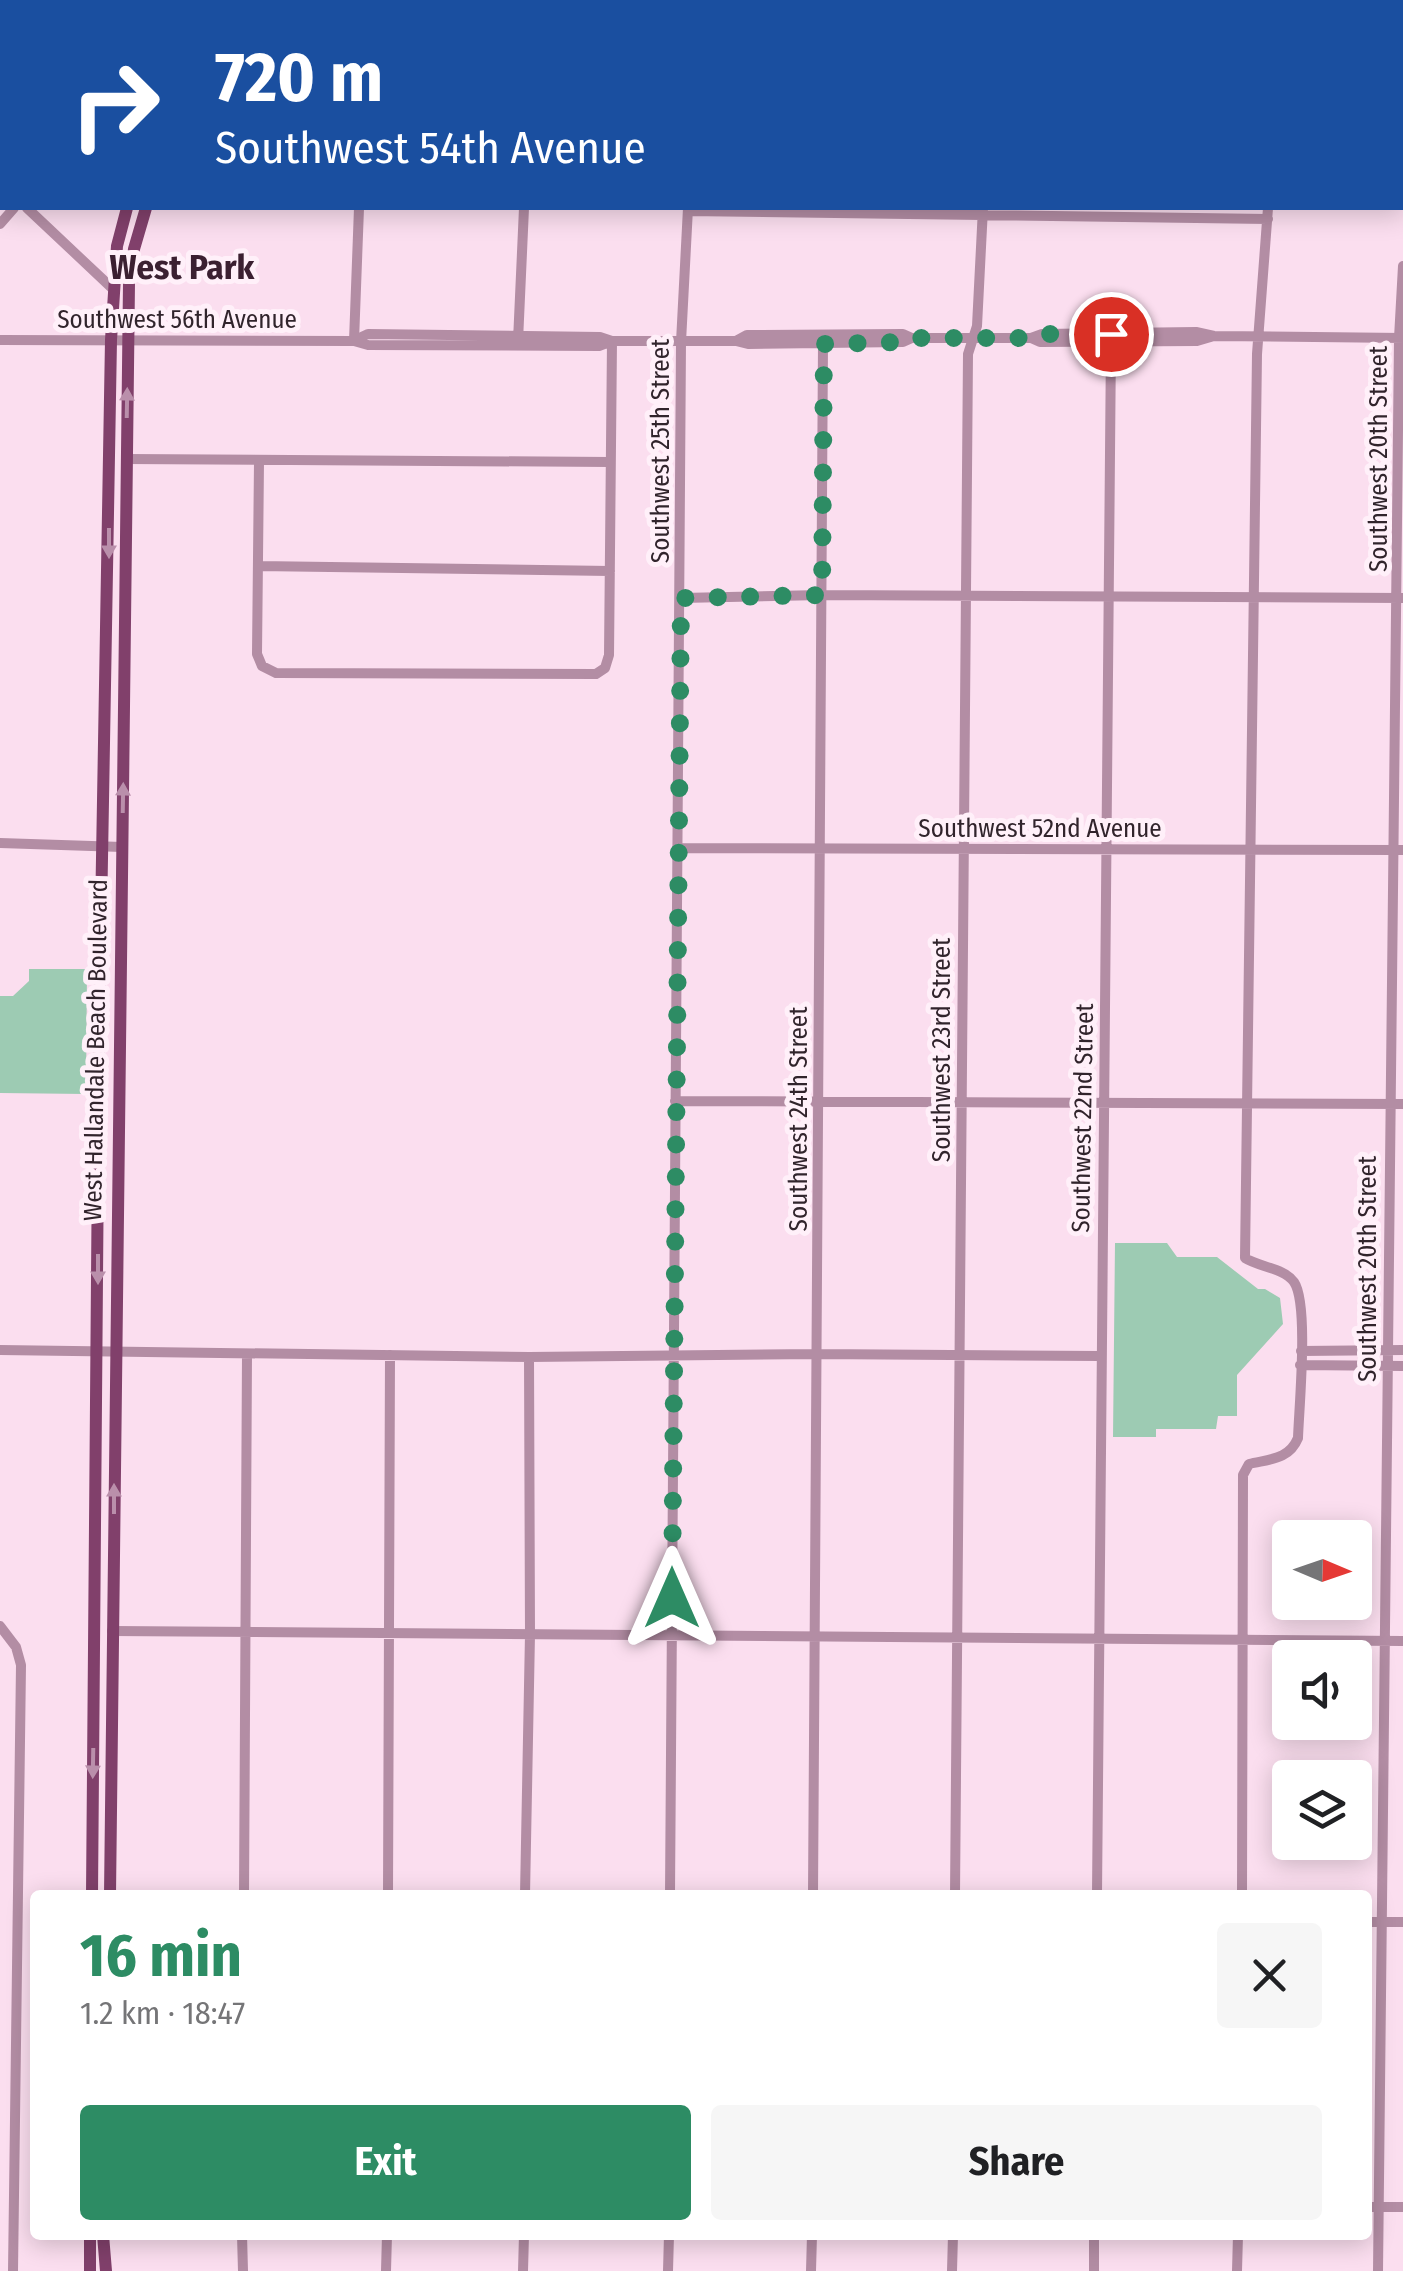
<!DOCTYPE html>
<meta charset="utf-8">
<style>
:root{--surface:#fff;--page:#f6f6f6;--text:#202124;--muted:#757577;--accent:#2d8c64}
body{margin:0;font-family:"Fira Sans Condensed",sans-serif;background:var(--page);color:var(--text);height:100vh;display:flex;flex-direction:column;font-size:38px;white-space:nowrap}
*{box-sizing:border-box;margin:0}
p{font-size:32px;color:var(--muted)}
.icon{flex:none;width:55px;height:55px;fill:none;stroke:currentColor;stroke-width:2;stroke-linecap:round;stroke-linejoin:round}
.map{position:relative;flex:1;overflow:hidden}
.side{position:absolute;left:30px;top:1890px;width:1342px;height:350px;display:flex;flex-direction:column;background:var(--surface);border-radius:10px;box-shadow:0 5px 25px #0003}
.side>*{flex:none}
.top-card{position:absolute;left:0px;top:0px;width:1405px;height:210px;box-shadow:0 5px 25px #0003;background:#1a4fa0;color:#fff;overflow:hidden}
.needle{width:65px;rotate:92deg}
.fabs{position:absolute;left:1272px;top:1520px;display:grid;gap:20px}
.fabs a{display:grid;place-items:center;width:100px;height:100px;border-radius:10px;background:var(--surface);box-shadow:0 5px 25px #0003;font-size:50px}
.pin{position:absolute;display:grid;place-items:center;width:85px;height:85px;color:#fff;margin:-42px;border:5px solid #fff;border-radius:50%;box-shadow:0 2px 10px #0007}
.me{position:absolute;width:110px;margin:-55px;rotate:0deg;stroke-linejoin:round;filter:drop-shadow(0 0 8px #0008)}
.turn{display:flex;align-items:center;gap:35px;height:210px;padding:0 50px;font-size:45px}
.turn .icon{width:130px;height:130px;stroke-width:2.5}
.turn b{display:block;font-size:70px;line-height:85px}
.round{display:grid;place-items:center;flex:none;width:105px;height:105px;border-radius:10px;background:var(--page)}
.head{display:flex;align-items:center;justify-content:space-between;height:170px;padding:0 50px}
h1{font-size:60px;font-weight:700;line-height:75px;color:var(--accent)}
.button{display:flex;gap:20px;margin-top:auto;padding:20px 50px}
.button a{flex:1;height:115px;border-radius:10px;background:var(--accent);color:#fff;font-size:40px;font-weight:700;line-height:115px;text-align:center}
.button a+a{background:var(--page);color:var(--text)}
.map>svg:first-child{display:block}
</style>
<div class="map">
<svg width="1403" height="2271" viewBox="0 0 1403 2271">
<rect width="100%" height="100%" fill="#fbdeef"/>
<path fill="#9dcbb3" d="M29,969H87L86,1094L0,1093V996H13L29,981Z
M1115,1243H1167L1177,1257H1217L1258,1289H1265L1280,1298L1283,1324L1237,1375V1416H1218L1216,1429H1156V1437H1113Z"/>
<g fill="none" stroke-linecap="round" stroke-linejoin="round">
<path stroke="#b38da4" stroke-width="10" d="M27,2L30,0
M367,2L368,0
M533,2L534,0
M701,2V0
M993,2V0
M1278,2L1279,0
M0,31L2,28
M1402,51H1403
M0,182L2,184
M27,208L113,289
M688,211L1268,219
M0,224L14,208
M1031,338L1042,334L1196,332L1214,336L1403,338
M0,340L354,341L368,345L599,346L612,341
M355,340L368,334L600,337L612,341H736L748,344L903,342L912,338
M354,341L359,208
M518,341L524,208
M736,341L747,335L903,334L912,338H1031L1040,342L1197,341L1214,336
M126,459L610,462
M259,462L257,654L262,666L276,673L596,674L605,668L609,655L612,341
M258,566L610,571
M681,598L822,595L1402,598
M0,843L122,847
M677,848L1403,850
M675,1101L1403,1104
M0,1350L529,1357L817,1354L1100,1356
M1301,1351L1403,1350
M1300,1365L1403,1366
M0,1626L16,1647L21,1665L13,2271
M112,1631L1403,1641
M244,1895L247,1354
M388,1895L390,1355
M525,1895L530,1634L529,1357
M670,1895L681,342L688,208
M813,1895L823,344
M955,1895L968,354L977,326L983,208
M1097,1895L1111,342
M1242,1895L1243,1475L1249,1464C1269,1459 1289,1460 1298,1438C1299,1407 1309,1304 1294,1282C1284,1268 1259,1267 1245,1258L1257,354L1268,208
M1368,1922H1403
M1368,2207H1403
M242,2235L243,2271
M386,2271L387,2235
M523,2271L524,2235
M668,2271L669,2235
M811,2271L812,2235
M952,2271L953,2235
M1094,2271V2235
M1237,2271L1238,2235
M1378,2271L1399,338L1403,266"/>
<path stroke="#81406b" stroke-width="12" d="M199,2V0
M209,2V0
M92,1895L99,1031L111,340L117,246L127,208
M110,1895L129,283L134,249L146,208
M103,2235L106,2271
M90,2271V2235"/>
</g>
<defs><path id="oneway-solid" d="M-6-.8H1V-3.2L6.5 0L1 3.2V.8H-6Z" transform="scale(2.5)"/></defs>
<g fill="#ba8fab">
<use href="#oneway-solid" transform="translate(127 403) rotate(-89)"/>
<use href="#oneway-solid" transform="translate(109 543) rotate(90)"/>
<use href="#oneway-solid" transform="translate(123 798) rotate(-89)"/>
<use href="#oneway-solid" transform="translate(98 1269) rotate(90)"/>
<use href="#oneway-solid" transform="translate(114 1499) rotate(-90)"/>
<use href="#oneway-solid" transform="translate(93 1763) rotate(91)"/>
</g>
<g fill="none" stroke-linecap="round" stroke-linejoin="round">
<path stroke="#2d8c64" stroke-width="18" stroke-dasharray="0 32.4" d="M672,1598L681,598L822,595L824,344L904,342L912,338H1032L1042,334H1111"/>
</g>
<g text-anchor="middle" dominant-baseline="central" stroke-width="10" stroke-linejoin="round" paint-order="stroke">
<g font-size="25" fill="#31242c" stroke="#fff0f9">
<text x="177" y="320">Southwest 56th Avenue</text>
<text transform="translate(661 451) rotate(-90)">Southwest 25th Street</text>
<text transform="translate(1379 459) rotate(-90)">Southwest 20th Street</text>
<text x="1040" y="829">Southwest 52nd Avenue</text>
<text transform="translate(96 1050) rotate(-89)">West Hallandale Beach Boulevard</text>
<text transform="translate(942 1050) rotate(-90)">Southwest 23rd Street</text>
<text transform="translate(1083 1118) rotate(-89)">Southwest 22nd Street</text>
<text transform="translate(799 1119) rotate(-90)">Southwest 24th Street</text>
<text transform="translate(1368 1269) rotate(-90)">Southwest 20th Street</text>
</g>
<g font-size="35" font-weight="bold" fill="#3b2031" stroke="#fff0f9">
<text x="182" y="267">West Park</text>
</g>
</g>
</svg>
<div class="fabs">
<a><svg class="needle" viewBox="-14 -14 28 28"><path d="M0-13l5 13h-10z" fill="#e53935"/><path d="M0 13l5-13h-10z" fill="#757577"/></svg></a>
<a><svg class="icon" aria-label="sound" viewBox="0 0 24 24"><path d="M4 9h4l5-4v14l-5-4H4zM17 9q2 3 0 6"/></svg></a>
<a><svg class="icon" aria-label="layers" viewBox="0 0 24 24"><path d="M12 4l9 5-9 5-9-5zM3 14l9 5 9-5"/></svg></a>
</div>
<div class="pin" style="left:1111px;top:334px;background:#d93025"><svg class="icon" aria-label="arrive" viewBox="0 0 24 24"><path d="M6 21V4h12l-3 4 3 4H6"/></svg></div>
<svg class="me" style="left:672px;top:1598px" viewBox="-20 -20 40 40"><path d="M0-17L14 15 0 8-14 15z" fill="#2d8c64" stroke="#fff" stroke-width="4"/></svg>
<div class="top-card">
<div class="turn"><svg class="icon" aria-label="right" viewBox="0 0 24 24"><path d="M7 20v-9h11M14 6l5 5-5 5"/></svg><div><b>720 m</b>Southwest 54th Avenue</div></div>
</div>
<section class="side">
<div class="head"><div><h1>16 min</h1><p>1.2 km · 18:47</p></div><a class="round"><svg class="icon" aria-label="close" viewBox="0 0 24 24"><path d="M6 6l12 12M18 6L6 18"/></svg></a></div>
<div class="button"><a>Exit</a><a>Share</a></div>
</section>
</div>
